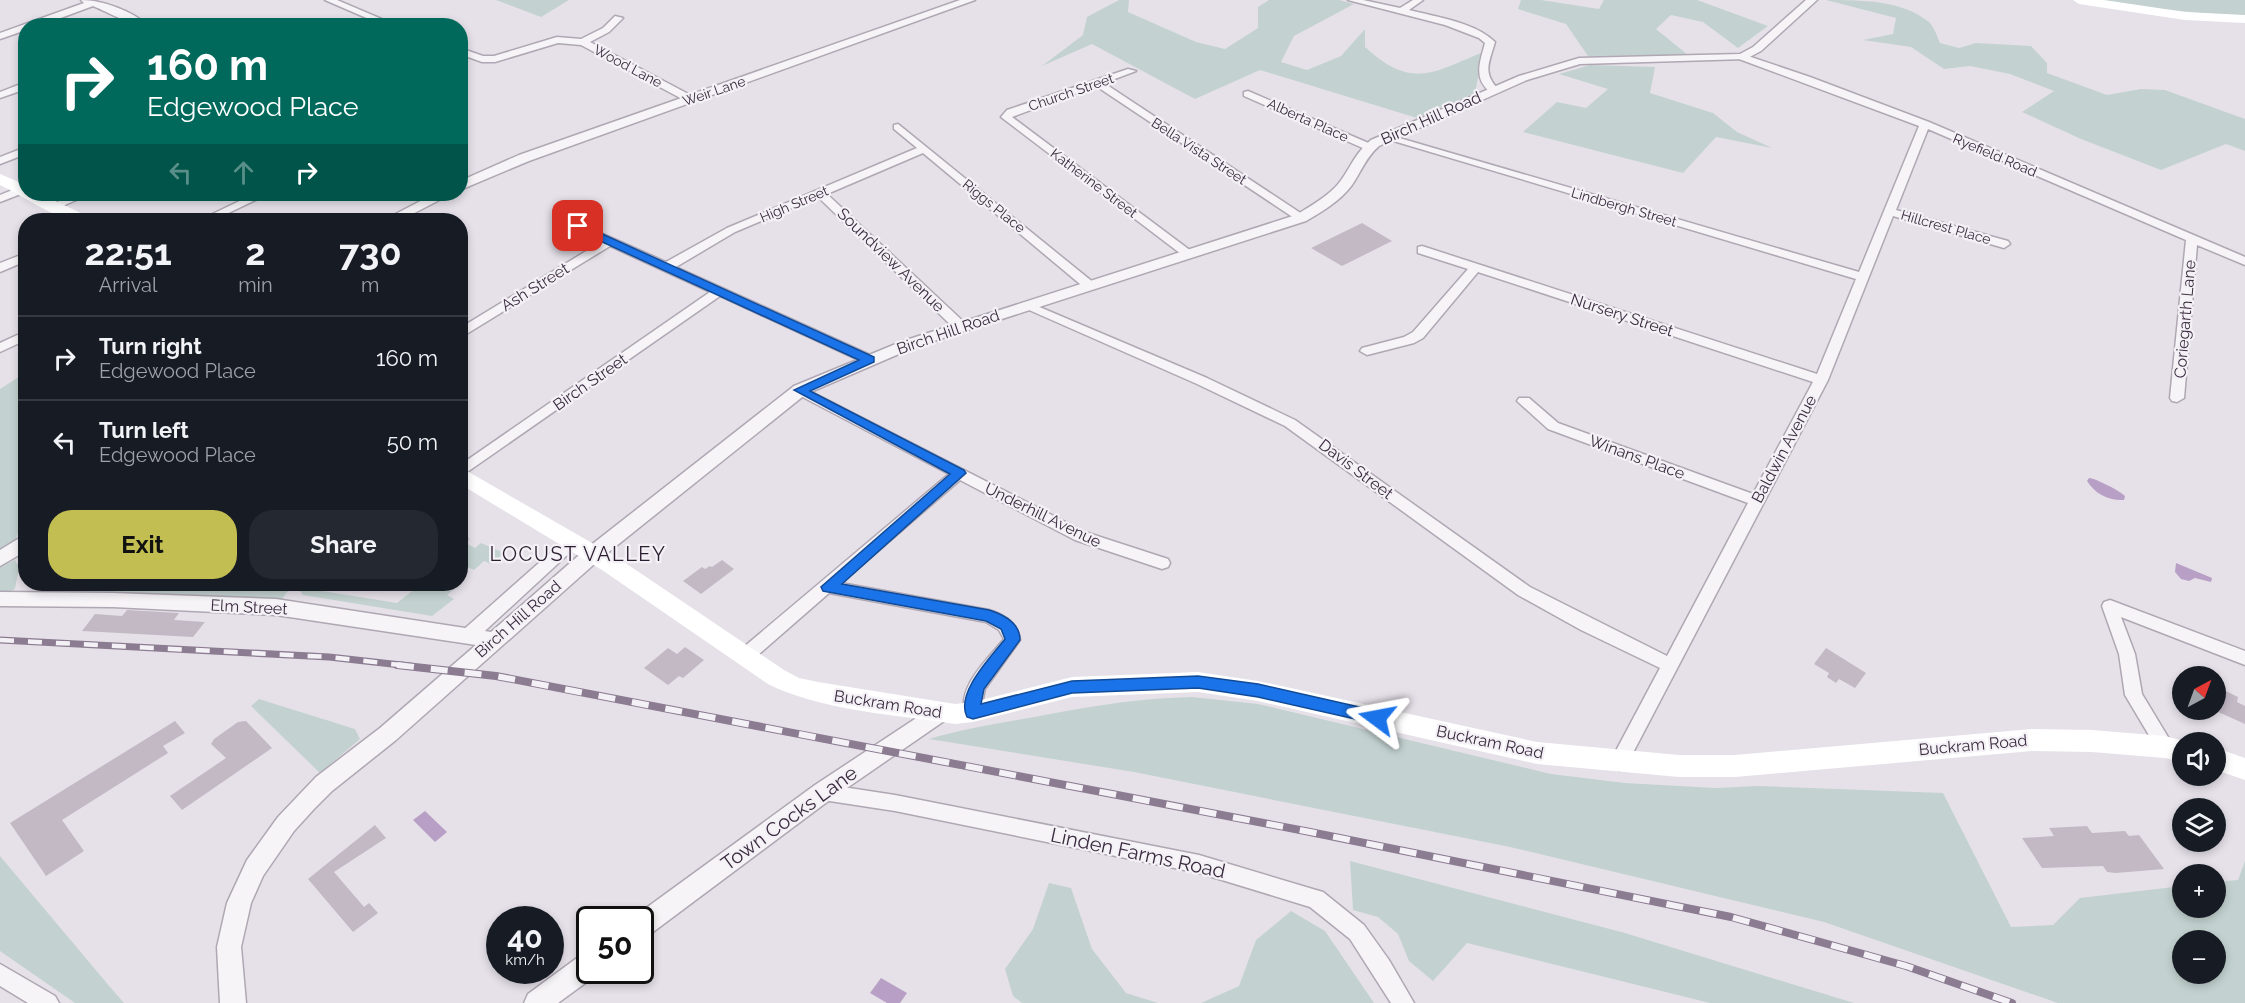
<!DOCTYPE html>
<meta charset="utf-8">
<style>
:root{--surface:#171b24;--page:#242831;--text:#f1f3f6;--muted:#9ea1a6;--line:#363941;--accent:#c3be51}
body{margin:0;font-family:Raleway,sans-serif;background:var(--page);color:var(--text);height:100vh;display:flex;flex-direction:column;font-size:22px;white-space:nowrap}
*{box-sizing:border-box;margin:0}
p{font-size:20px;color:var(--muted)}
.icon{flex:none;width:33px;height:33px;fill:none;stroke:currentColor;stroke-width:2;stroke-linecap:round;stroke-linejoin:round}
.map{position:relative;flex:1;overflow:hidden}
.drawer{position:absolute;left:18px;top:213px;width:450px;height:378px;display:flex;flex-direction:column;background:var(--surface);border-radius:24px;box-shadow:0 3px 9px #0003}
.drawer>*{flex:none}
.banner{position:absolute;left:18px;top:18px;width:450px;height:183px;border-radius:24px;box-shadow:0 3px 9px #0003;background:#00695c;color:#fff;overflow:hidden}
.needle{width:39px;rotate:41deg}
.buttons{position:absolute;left:2172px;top:666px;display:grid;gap:12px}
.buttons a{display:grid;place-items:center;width:54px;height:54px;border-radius:50%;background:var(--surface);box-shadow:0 3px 9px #0003;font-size:30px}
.speed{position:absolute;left:486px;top:906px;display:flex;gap:12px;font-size:30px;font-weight:700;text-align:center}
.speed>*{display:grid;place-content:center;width:78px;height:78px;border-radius:50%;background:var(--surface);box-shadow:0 3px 9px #0003;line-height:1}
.speed small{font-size:15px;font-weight:400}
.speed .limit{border:3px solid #111;border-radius:9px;background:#fff;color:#111}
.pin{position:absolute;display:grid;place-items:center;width:51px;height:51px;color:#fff;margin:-26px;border-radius:12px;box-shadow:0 3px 9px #0006}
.me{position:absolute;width:66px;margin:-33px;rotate:283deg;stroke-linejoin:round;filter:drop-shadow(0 0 4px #0008)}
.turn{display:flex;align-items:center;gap:21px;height:126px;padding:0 30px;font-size:27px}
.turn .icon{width:78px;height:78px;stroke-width:2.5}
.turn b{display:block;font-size:42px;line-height:51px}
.lanes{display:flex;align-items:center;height:57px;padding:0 30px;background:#0003;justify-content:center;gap:30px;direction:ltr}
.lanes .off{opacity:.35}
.eta{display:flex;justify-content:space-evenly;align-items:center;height:102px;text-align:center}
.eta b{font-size:36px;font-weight:700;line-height:42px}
.action{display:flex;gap:12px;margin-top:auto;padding:12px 30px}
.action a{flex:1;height:69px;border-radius:24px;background:var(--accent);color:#111;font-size:24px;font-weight:700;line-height:69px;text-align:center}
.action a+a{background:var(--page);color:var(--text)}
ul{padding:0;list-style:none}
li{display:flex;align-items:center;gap:18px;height:84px;padding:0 30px;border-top:2px solid var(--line)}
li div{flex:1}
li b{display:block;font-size:22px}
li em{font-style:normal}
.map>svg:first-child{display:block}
</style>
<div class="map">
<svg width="2245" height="1003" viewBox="0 0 2245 1003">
<rect width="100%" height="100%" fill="#e6e1e9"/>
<path fill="#c3d2d0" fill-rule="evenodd" d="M496,0H569L541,17Z
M1119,0H1129L1128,12L1196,42L1225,49L1258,28V7L1269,0H1339L1354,4L1294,36L1281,62L1307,70L1341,56L1365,29V47C1411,89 1431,74 1483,52L1475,93L1417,118L1260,70L1195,99L1092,44L1042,66L1083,35L1087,17Z
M1521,0H1541L1599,9L1604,0H1697L1768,26L1738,48L1703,22L1671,15L1656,29L1688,55L1588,56L1566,24L1518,9Z
M1826,0C1861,0 1902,0 1929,22C1934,27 1937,36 1940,43L1959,48L1976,43L2031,46L2047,63V73L2107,95L2141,89L2165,90L2245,119V151L2226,144L2161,170L2081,139L2022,112L2054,91L2010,74L1970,66L1944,69L1911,47L1863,40L1893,34L1896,18Z
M2100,0H2245V17L2159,9Z
M1590,65L1655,67L1650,93L1713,113L1737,132L1772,148L1716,137L1683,173L1523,132L1557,102L1586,108L1608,89L1559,74Z
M25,373V513L15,541L0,551V389Z
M465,536L470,539L466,543L475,548L481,543L504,553L491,564L484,561L474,570L463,565L461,567V540Z
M15,560L19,567L15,589L8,593H0V567Z
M44,584H293L276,607L48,599Z
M317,584L316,590L397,603L421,584H460L447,595L454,599L432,616L303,595L300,591L305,585Z
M1192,697L1258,704L1551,774L1625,783L1716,788L1758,786L1943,793L2011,927L2053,925L2080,898L2182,886V908H2216V882L2238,880L2245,861V1003H2058L1824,922L1510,847L1134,772L929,739C970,727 1009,722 1050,714C1098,705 1143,698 1192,697ZM2182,940H2216V974H2182Z
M259,699L355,729L360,739L320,773L251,706Z
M0,856L110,987L124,1003H75L0,951Z
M1350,861L1625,933L1854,1003H1710L1467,943L1433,981L1409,961L1398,934L1378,917L1353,910Z
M1049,883L1071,888L1092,949L1126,993L1158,1003H1022L1013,996L1005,969L1033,929Z
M1291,911L1325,931L1374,1003H1201L1239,986L1256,940Z"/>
<path fill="#b79fc5" d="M2089,478C2095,478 2120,491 2125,496L2124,500C2109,501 2095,494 2087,481Z
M2176,563L2212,578L2211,582L2195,578L2189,581L2181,579L2175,572Z
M425,811L447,832L435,842L413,820Z
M881,978L907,993L900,1003H887L870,993Z"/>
<path fill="#c2b9c5" d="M1362,223L1392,241L1342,266L1311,248Z
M722,560L734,569L701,594L683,581L702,567L705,569L710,566L712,567Z
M127,610L179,613L174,620L205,622L193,637L82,631L95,614L122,616Z
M685,647L704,660L683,678L679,676L668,685L644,668L668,648L677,654Z
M1826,648L1866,673L1855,688L1839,679L1836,683L1827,677L1829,673L1814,664Z
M2216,686L2238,697L2237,702L2245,706V724L2216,711Z
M175,721L185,733L163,746L168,753L62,820L84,851L46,876L10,823Z
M246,721L272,748L182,810L170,796L226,758L211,744L214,739L238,722Z
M375,825L386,838L334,872L364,907L369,903L378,913L353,932L308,879Z
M2087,826L2092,833L2125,831L2129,836L2139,835L2164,869L2116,873L2107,872L2103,866L2042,868L2022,838L2054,836L2049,828Z"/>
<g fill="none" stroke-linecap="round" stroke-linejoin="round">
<defs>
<path id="minor" d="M81,0C103,0 132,11 149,26C131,26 110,13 93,6L39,26H26V30L0,39V33L84,3Z
M325,0H337L398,26H385Z
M1348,0H1363L1400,8L1413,0H1423L1409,10C1436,17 1475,22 1495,42C1489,63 1482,73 1499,90L1490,92C1473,78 1480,62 1485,43L1479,38L1445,25Z
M615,16L623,18L609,32L590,42L694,97V101H686L581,45L558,43L495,62H482L460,54V48L483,56H494L557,37L581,39L603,28Z
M1742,54L1810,77L1929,122L2245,257V265L2197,245L2184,398L2177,402L2172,401L2170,398L2186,240L1928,129L1896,210L2008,241L2010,244L2004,248L1893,216L1828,380L1625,768L1619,770L1613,768L1610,762L1660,668L1581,630L1518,595L1285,426L1197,384L1020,306L1022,303H1030L1207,378L1295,420L1530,587L1667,656L1748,503L1548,429L1517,401L1519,398H1529L1558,423L1753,494L1813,382L1478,272L1423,338L1414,343L1367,355L1360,351L1362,348L1404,337L1413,332L1468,269L1418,253V247L1422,246L1817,374L1856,279L1380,137L1389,135L1859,272L1919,126L1739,59L1737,57Z
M1128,69L1136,71L1104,83L1305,216V220H1297L1096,86L1012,117L1195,254L1189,258L1185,257L1001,117L1007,110Z
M26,82V89L0,98V92Z
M1248,91L1373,145L1374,147L1373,149H1365L1244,96V92Z
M898,124L1094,283L1096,286L1094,289H1086L923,153L827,194L966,324L967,327L966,330H956L818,197L735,232L676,267L875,357L877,360L875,363H865L720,296L460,477V465L710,292L610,246L460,338V328L601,242L557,221V217H565L666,262L727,228L917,148L894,129V125Z
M26,147V154L0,164V157Z
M22,186L26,187V192L0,202V195Z
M75,194H90L58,208H50L48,206Z
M254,194H268L214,220H200Z
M26,253V261L0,272V263Z
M26,331V340L0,352V343Z
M800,386L1085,532L1168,559L1170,563L1168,567L1162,569L1075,540L960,480L841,583L989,610C1005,615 1018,623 1020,640L985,689L979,717L973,719L967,717C953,690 989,658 1004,639L999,630L986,622L829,593L751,661L745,663L739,661L737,656L739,651L949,474L795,393L793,390Z
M572,536L577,538L580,542L577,546L474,641L468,643L462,641L460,636L462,631L567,538Z
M2110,600L2245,651V665L2121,617L2135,654L2142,694L2171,742L2174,747L2171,752L2165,755L2159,752L2125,695L2119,654L2102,606L2104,602Z
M823,784L895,795L1199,855L1316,890L1323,892L1364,925L1389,960L1414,1003H1391L1350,939L1310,907L1199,873L895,811L823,800L816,798L814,792L816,786Z
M0,964L55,996L59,1003H28L0,986Z"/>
<path id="tertiary" d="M960,0H975L529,161L460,190V181L519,155Z
M1806,0H1817L1761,51L1746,59L1580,64L1527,80L1379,146C1366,157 1361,172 1352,185C1340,201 1323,211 1306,221L915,347L806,394L600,559L396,740L332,791L314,809L294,831L263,876L251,903L241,947L246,1003H220L217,947L227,903L247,860L278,817L316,777L380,728L476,645L276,615L113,607L0,606V592L113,593L276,599L491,632L586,549L794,386L903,341L1296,215C1312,205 1331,195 1342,179C1351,166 1357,151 1371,140L1519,76L1579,58L1740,54L1753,47Z
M434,194H451L401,220H384Z
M26,534V551L0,566V550Z
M940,704L947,707L951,713L947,719L831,799L649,935L640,938V920L631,919L815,785L933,707Z
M590,952V970H600L599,973L558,1003H524L528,994L581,955Z"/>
</defs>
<use href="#minor" stroke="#afa7b3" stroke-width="3"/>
<use href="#tertiary" stroke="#afa7b3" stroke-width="3"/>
<use href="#minor" fill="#f6f4f7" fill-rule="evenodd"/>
<use href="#tertiary" fill="#f6f4f7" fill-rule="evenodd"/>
<path fill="#fff" fill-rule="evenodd" d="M2073,0H2104L2185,12L2245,15V23L2185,20L2079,4Z
M0,174L26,185V194H41L89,217L91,220C59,224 28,198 0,185Z
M460,467L618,558L784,670L799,678L818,682L955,704L973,702L1072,677L1198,672L1258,681L1537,742L1679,755H1735L2032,729L2092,730L2165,736L2188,742H2182V762L2165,758L2092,752L2032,751L1735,777H1679L1537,764L1258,701L1198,692L1072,697L973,722L955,724C897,715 819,710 768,684L602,570L460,484Z
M2216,748L2245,758V780L2216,770Z"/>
<defs>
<path id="rail-far1" d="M0,640L329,657L410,666"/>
<path id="rail" d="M397,665L496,676L1305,831L1731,917L1906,966L2012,1003"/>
</defs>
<use href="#rail-far1" stroke="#8b7c91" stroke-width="7"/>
<use href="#rail" stroke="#8b7c91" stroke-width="8"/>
<use href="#rail-far1" stroke="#f4f1f6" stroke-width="4.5" stroke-dasharray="14" stroke-linecap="butt"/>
<use href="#rail" stroke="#f4f1f6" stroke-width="6" stroke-dasharray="17" stroke-linecap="butt"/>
</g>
<path fill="#1a73e8" stroke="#114b97" stroke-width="1.5" d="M578,223L874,357V362L810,391L964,470L966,473L842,584L989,610C1005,615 1020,623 1020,640L984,689L981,704L1072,681L1198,676L1258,684L1377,711L1382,713L1385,718L1382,722L1377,724L1258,697L1198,688L1072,693L973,719L967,717C955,693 991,657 1005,639L1001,629L986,621L828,592L823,591L821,587L950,474L794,390L859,360L574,229V224Z"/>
<g text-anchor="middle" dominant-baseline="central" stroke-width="4.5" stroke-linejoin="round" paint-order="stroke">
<g font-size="14" fill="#3a2b3f" stroke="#f4f1f6">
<text transform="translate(628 66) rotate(28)">Wood Lane</text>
<text transform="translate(714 91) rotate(-19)">Weir Lane</text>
<text transform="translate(1071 92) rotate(-19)">Church Street</text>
<text transform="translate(1308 120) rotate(24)">Alberta Place</text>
<text transform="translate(1199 151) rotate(33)">Bella Vista Street</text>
<text transform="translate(1995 155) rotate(23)">Ryefield Road</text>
<text transform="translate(1094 183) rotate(37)">Katherine Street</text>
<text transform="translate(794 204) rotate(-23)">High Street</text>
<text transform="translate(994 206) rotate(39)">Riggs Place</text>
<text transform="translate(1624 207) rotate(16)">Lindbergh Street</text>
<text transform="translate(1946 227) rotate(16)">Hillcrest Place</text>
</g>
<g font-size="16" fill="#3a2b3f" stroke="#f4f1f6">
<text transform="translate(1431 118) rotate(-24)">Birch Hill Road</text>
<text transform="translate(891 260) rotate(44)">Soundview Avenue</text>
<text transform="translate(535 287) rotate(-32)">Ash Street</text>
<text transform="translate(1622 315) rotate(18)">Nursery Street</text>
<text transform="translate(2185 319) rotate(-85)">Coriegarth Lane</text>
<text transform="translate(948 332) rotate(-19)">Birch Hill Road</text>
<text transform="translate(590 382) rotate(-35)">Birch Street</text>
<text transform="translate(1784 449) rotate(-62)">Baldwin Avenue</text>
<text transform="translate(1637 457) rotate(20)">Winans Place</text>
<text transform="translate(1356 469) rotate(37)">Davis Street</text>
<text transform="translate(1043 515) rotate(26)">Underhill Avenue</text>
<text transform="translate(249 607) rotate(3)">Elm Street</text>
<text transform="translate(518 619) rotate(-41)">Birch Hill Road</text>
<text transform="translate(888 704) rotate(9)">Buckram Road</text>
<text transform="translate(1490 742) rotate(12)">Buckram Road</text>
<text transform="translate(1973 745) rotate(-5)">Buckram Road</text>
</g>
<g font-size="20" letter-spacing="1.5" fill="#2b1d30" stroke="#f4f1f6">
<text x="578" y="554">LOCUST VALLEY</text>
</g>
<g font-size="20" fill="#3a2b3f" stroke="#f4f1f6">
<text transform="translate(789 818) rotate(-36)">Town Cocks Lane</text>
<text transform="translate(1138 853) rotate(12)">Linden Farms Road</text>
</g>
</g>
</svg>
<div class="buttons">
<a><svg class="needle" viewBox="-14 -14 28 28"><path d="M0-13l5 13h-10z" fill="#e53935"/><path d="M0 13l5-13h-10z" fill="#9ea1a6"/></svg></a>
<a><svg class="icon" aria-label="sound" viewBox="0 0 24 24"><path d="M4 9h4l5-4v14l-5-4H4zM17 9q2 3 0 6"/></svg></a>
<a><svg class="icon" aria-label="layers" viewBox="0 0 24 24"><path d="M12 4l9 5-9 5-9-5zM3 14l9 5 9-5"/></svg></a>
<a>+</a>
<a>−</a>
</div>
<div class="speed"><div>40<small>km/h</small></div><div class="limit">50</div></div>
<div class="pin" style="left:578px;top:226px;background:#d93025"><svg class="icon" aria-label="arrive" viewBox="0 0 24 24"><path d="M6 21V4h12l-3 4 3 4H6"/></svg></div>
<svg class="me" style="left:1377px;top:718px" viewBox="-20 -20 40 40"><path d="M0-17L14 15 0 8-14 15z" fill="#1a73e8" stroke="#fff" stroke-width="4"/></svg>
<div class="banner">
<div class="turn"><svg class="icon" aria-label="right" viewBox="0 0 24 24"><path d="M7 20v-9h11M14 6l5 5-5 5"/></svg><div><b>160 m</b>Edgewood Place</div></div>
<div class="lanes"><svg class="icon off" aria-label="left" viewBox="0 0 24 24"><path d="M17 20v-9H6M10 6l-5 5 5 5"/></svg><svg class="icon off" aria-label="ahead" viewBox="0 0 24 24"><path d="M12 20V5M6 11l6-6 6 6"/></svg><svg class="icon" aria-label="right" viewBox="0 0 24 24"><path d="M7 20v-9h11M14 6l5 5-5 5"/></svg></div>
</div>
<section class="drawer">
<div class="eta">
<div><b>22:51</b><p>Arrival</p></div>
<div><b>2</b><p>min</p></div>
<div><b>730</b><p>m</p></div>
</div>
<ul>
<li><svg class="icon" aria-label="right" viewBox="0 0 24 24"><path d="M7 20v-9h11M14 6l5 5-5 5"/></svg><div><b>Turn right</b><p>Edgewood Place</p></div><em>160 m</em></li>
<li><svg class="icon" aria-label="left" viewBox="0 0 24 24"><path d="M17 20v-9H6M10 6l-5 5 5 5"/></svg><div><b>Turn left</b><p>Edgewood Place</p></div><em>50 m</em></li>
</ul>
<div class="action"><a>Exit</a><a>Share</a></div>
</section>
</div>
